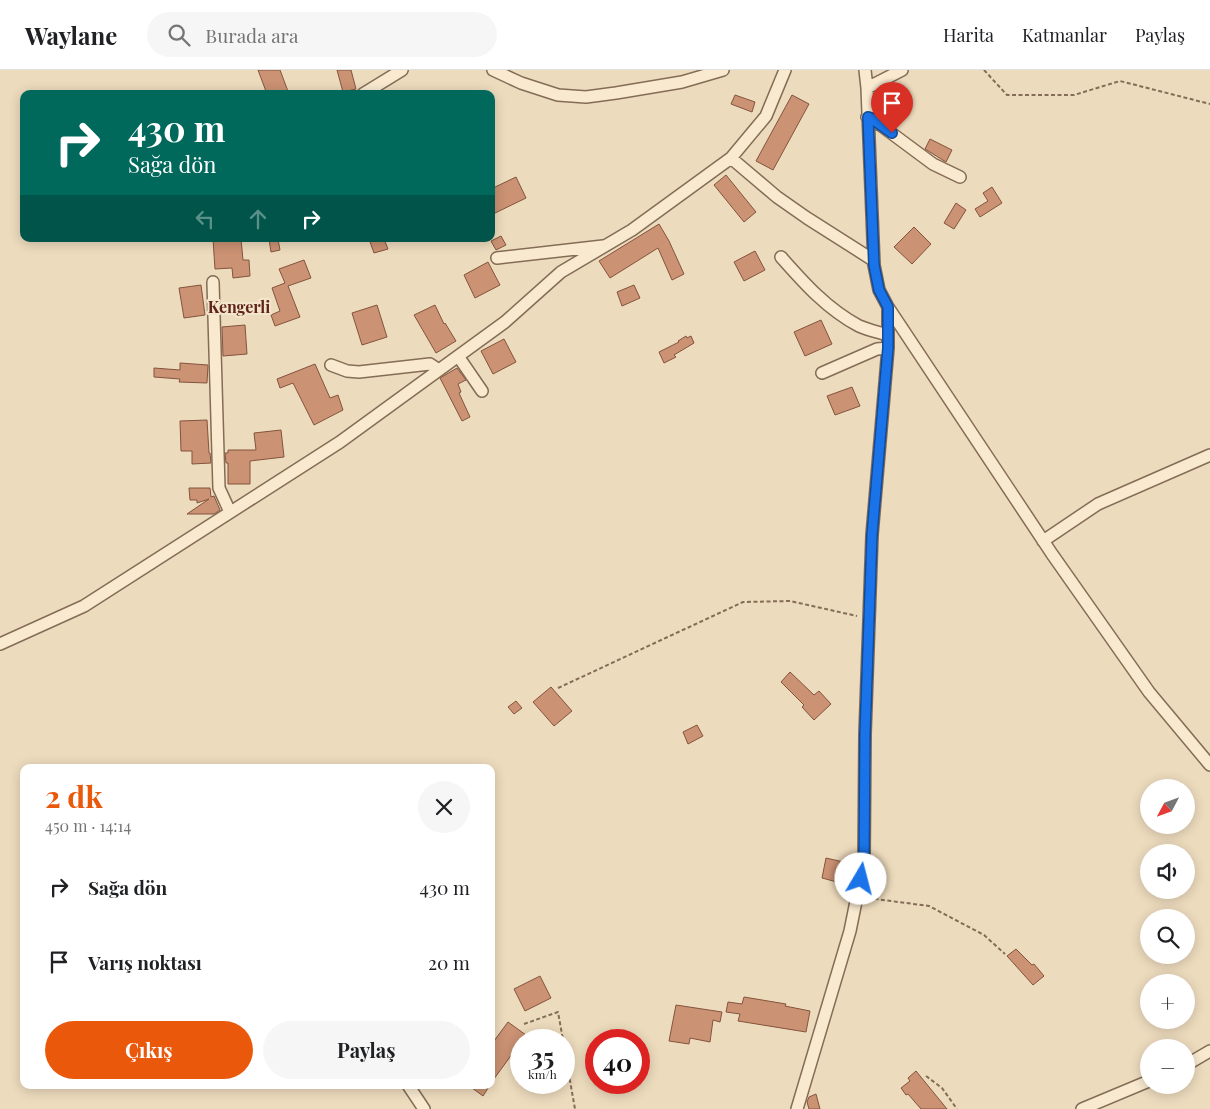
<!DOCTYPE html>
<html lang="tr">
<meta charset="utf-8">
<style>
:root{--surface:#fff;--page:#f6f6f6;--text:#202124;--muted:#757577;--line:#e0e0e0;--accent:#ea580c}
body{margin:0;font-family:"Playfair Display",serif;background:var(--page);color:var(--text);height:100vh;display:flex;flex-direction:column;font-size:19px;white-space:nowrap}
*{box-sizing:border-box;margin:0}
p{font-size:16px;color:var(--muted)}
.icon{flex:none;width:28px;height:28px;fill:none;stroke:currentColor;stroke-width:2;stroke-linecap:round;stroke-linejoin:round}
.map{position:relative;flex:1;overflow:hidden}
.details{position:absolute;left:20px;top:694px;width:475px;height:325px;display:flex;flex-direction:column;background:var(--surface);border-radius:10px;box-shadow:0 2px 12px #0003}
.details>*{flex:none}
.banner{position:absolute;left:20px;top:20px;width:475px;height:152px;border-radius:10px;box-shadow:0 2px 12px #0003;background:#00695c;color:#fff;overflow:hidden}
.needle{width:32px;rotate:229deg}
.controls{position:absolute;left:1140px;top:709px;display:grid;gap:10px}
.controls a{display:grid;place-items:center;width:55px;height:55px;border-radius:50%;background:var(--surface);box-shadow:0 2px 12px #0003;font-size:25px}
.speed{position:absolute;left:510px;top:959px;display:flex;gap:10px;font-size:25px;font-weight:700;text-align:center}
.speed>*{display:grid;place-content:center;width:65px;height:65px;border-radius:50%;background:var(--surface);box-shadow:0 2px 12px #0003;line-height:1}
.speed small{font-size:12px;font-weight:400}
.speed .limit{border:8px solid #d22;background:#fff;color:#111}
.pin{position:absolute;display:grid;place-items:center;width:42px;height:42px;color:#fff;margin:-51px -21px;border-radius:50% 50% 50% 0;rotate:-45deg;box-shadow:0 0 5px #0007}
.pin .icon{rotate:45deg}
.me{position:absolute;width:55px;margin:-28px;rotate:8deg;stroke-linejoin:round;filter:drop-shadow(0 0 4px #0008)}
.turn{display:flex;align-items:center;gap:18px;height:105px;padding:0 25px;font-size:22px}
.turn .icon{width:65px;height:65px;stroke-width:2.5}
.turn b{display:block;font-size:35px;line-height:42px}
.lanes{display:flex;align-items:center;height:48px;padding:0 25px;background:#0003;justify-content:center;gap:25px;direction:ltr}
.lanes .off{opacity:.35}
.round{display:grid;place-items:center;flex:none;width:52px;height:52px;border-radius:26px;background:var(--page)}
.overview{display:flex;align-items:center;justify-content:space-between;height:85px;padding:0 25px}
h1{font-size:30px;font-weight:700;line-height:38px;color:var(--accent)}
.cta{display:flex;gap:10px;margin-top:auto;padding:10px 25px}
.cta a{flex:1;height:58px;border-radius:30px;background:var(--accent);color:#fff;font-size:20px;font-weight:700;line-height:58px;text-align:center}
.cta a+a{background:var(--page);color:var(--text)}
ul{padding:0;list-style:none}
li{display:flex;align-items:center;gap:15px;height:75px;padding:0 25px}
li div{flex:1}
li b{display:block;font-size:19px}
li em{font-style:normal}
header{display:flex;align-items:center;gap:30px;box-sizing:border-box;height:70px;padding:0 25px;background:var(--surface);border-bottom:1px solid var(--line)}
header strong{font-size:24px}
nav{display:flex;gap:28px;margin-inline-start:auto;font-size:18px}
.search{width:350px;height:45px;background:var(--page);display:flex;align-items:center;gap:12px;box-sizing:border-box;padding:0 18px;border-radius:28px;color:var(--muted);font-size:19px}
.map>svg:first-child{display:block}
</style>
<header>
<strong>Waylane</strong>
<div class="search"><svg class="icon" aria-label="search" viewBox="0 0 24 24"><circle cx="10" cy="10" r="6"/><path d="M15 15l6 6"/></svg>Burada ara</div>
<nav><a>Harita</a><a>Katmanlar</a><a>Paylaş</a></nav>
</header>
<div class="map">
<svg width="1210" height="1039" viewBox="0 0 1210 1039">
<rect width="100%" height="100%" fill="#eddbbd"/>
<path fill="#cb9273" stroke="#83543d" d="M258,0H280L289,24H267Z
M337,0H351L356,19L343,22Z
M735,25L755,32L752,42L731,34Z
M792,25L809,34L773,100L756,91Z
M930,69L952,80L946,92L925,79Z
M726,105L756,142L744,152L714,115Z
M516,107L526,128L491,145V119Z
M992,117L1002,133L980,147L975,139L988,131L983,123Z
M956,133L966,140L954,159L944,153Z
M659,154L669,171L684,204L672,210L658,178L610,208L599,191Z
M914,157L931,174L912,194L894,177Z
M501,166L506,175L496,180L491,171Z
M213,169H241L243,190H249L250,206L233,208L232,198L215,199Z
M269,169H278L280,180L271,182Z
M369,169H384L388,179L374,183Z
M755,181L765,200L744,211L734,192Z
M304,190L311,208L288,216L300,247L275,256L271,245L280,241L272,218L285,213L279,199Z
M488,192L500,215L475,228L464,205Z
M201,215L205,245L184,248L179,218Z
M634,215L640,228L622,236L617,222Z
M377,235L387,267L362,275L352,243Z
M435,235L444,254L445,253L456,271L436,283L414,245Z
M821,250L832,274L805,286L794,262Z
M245,255L247,284L223,286L222,257Z
M686,266L687,268L691,266L694,273L674,285L676,287L664,293L659,282L679,272L678,271Z
M504,269L516,292L493,304L481,281Z
M180,293L208,295L207,313L179,312L180,309L154,307V298L180,300Z
M315,294L330,328L338,325L343,340L314,355L293,313L280,318L277,309Z
M457,298L466,310L458,314L461,322L459,323L470,347L462,351L440,308Z
M852,317L860,336L835,345L827,326Z
M207,350L209,383H210L211,393L192,394V381H181L180,351Z
M281,360L284,387L250,391V414H228V393H226L225,383H228V380H256L254,363Z
M189,418H210L211,427L214,426L220,440L214,444H187L209,429L197,433V430H190Z
M790,602L814,625L819,621L831,634L814,650L802,637L804,635L781,612Z
M551,617L572,641L554,656L533,632Z
M516,631L522,638L514,644L508,637Z
M697,655L703,666L688,674L683,662Z
M826,788L852,794L848,808L838,805L837,812L822,808Z
M1016,879L1032,895L1034,894L1044,906L1033,915L1007,886Z
M540,906L551,928L525,941L514,919Z
M744,927L786,934L785,936L810,941L806,962L738,951L740,944L726,942L728,932L742,934Z
M676,935L722,942L720,952L713,950L710,972L690,968L689,974L669,971Z
M508,952L526,965L491,1013V975Z
M916,1001L947,1039H921L908,1024L906,1025L901,1018L910,1011L908,1008Z
M468,1015H490L483,1026Z
M816,1024L820,1039H809L807,1032L809,1027Z"/>
<g fill="none" stroke-linecap="round" stroke-linejoin="round">
<defs>
<path id="minor" d="M493,0L521,13L558,25L586,27L616,23L682,12L723,0
M865,0L867,18L874,195L879,220L888,237L1052,484L1149,622L1210,695
M867,18L902,0
M363,24L402,0
M867,47L871,48L933,94L960,107
M731,88L777,127L807,148L873,190
M781,187C804,213 827,239 859,256C868,260 878,262 888,265
M497,188L603,176
M213,212L219,418L230,442
M458,286L482,321
M331,295L347,301L359,302L430,294L439,300
M822,303L877,279L888,278
M1043,471L1098,434L1210,385
M0,574L84,536L340,372L505,252L561,202L632,160L731,88L766,46L785,0
M1186,995L1210,981
M408,1015L424,1039
M797,1039L850,861L864,792L865,664L872,465L888,278V237
M1082,1039L1149,1011"/>
</defs>
<use href="#minor" stroke="#846c56" stroke-width="14"/>
<path stroke="#846c56" stroke-width="2" stroke-dasharray="4 2.5" stroke-linecap="butt" d="M984,0L1007,25H1074L1120,11L1210,34
M558,618L743,532L790,531L857,546
M868,828L929,836L984,865L1005,884
M524,954L558,942L563,970
M564,977L575,1039
M926,1006L942,1018L957,1039"/>
<use href="#minor" stroke="#f8e9cf" stroke-width="11"/>
</g>
<g fill="none" stroke-linecap="round" stroke-linejoin="round">
<defs>
<path id="route" d="M861,809L864,792L865,664L872,465L888,278V237L879,220L874,195L868,47L871,48L892,63"/>
</defs>
<use href="#route" stroke="#114b97" stroke-width="12"/>
<use href="#route" stroke="#1a73e8" stroke-width="9"/>
</g>
<g text-anchor="middle" dominant-baseline="central" stroke-width="4" stroke-linejoin="round" paint-order="stroke">
<g font-size="16" font-weight="bold" fill="#5f251b" stroke="#f4e6cc">
<text x="239" y="236">Kengerli</text>
</g>
</g>
</svg>
<div class="controls">
<a><svg class="needle" viewBox="-14 -14 28 28"><path d="M0-13l5 13h-10z" fill="#e53935"/><path d="M0 13l5-13h-10z" fill="#757577"/></svg></a>
<a><svg class="icon" aria-label="sound" viewBox="0 0 24 24"><path d="M4 9h4l5-4v14l-5-4H4zM17 9q2 3 0 6"/></svg></a>
<a><svg class="icon" aria-label="search" viewBox="0 0 24 24"><circle cx="10" cy="10" r="6"/><path d="M15 15l6 6"/></svg></a>
<a>+</a>
<a>−</a>
</div>
<div class="speed"><div>35<small>km/h</small></div><div class="limit">40</div></div>
<div class="pin" style="left:892px;top:63px;background:#d93025"><svg class="icon" aria-label="arrive" viewBox="0 0 24 24"><path d="M6 21V4h12l-3 4 3 4H6"/></svg></div>
<svg class="me" style="left:861px;top:809px" viewBox="-20 -20 40 40"><circle r="19" fill="#fff"/><path d="M0-13L10 11 0 6-10 11z" fill="#1a73e8"/></svg>
<div class="banner">
<div class="turn"><svg class="icon" aria-label="right" viewBox="0 0 24 24"><path d="M7 20v-9h11M14 6l5 5-5 5"/></svg><div><b>430 m</b>Sağa dön</div></div>
<div class="lanes"><svg class="icon off" aria-label="left" viewBox="0 0 24 24"><path d="M17 20v-9H6M10 6l-5 5 5 5"/></svg><svg class="icon off" aria-label="ahead" viewBox="0 0 24 24"><path d="M12 20V5M6 11l6-6 6 6"/></svg><svg class="icon" aria-label="right" viewBox="0 0 24 24"><path d="M7 20v-9h11M14 6l5 5-5 5"/></svg></div>
</div>
<section class="details">
<div class="overview"><div><h1>2 dk</h1><p>450 m · 14:14</p></div><a class="round"><svg class="icon" aria-label="close" viewBox="0 0 24 24"><path d="M6 6l12 12M18 6L6 18"/></svg></a></div>
<ul>
<li><svg class="icon" aria-label="right" viewBox="0 0 24 24"><path d="M7 20v-9h11M14 6l5 5-5 5"/></svg><div><b>Sağa dön</b></div><em>430 m</em></li>
<li><svg class="icon" aria-label="arrive" viewBox="0 0 24 24"><path d="M6 21V4h12l-3 4 3 4H6"/></svg><div><b>Varış noktası</b></div><em>20 m</em></li>
</ul>
<div class="cta"><a>Çıkış</a><a>Paylaş</a></div>
</section>
</div>
